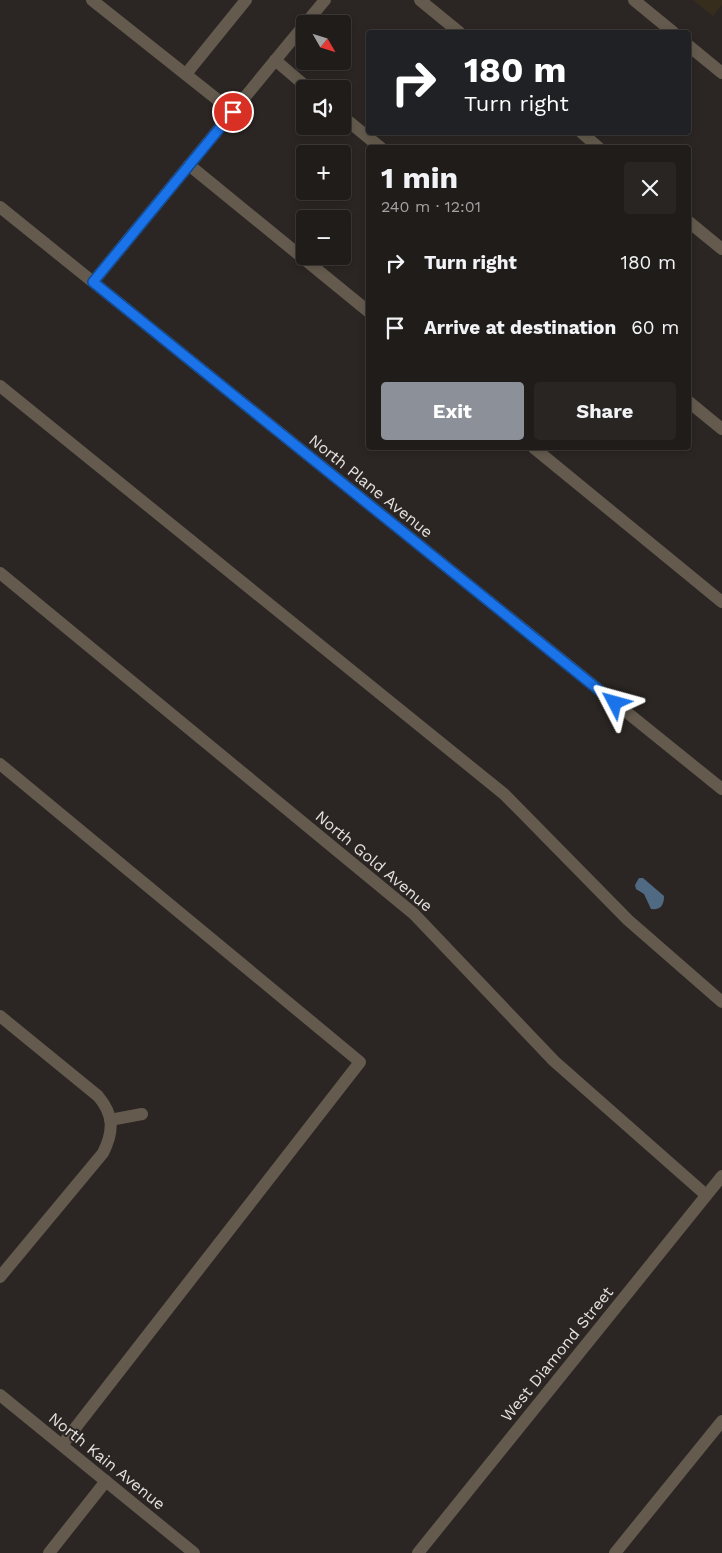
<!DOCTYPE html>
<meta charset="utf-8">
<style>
:root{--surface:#201c1a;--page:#282523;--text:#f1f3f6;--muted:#a2a1a2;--line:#3d3a39;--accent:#8c9099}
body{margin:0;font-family:"Work Sans",sans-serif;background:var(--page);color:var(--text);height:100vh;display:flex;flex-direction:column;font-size:19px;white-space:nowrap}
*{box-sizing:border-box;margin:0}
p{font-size:16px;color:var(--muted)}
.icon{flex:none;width:28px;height:28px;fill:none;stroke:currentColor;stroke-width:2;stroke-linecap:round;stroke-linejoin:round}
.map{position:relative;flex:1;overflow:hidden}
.side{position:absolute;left:366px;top:145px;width:325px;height:305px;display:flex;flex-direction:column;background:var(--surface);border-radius:5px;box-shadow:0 2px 8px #0003,0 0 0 1px var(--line)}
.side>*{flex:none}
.top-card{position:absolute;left:366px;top:30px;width:325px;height:105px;border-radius:5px;box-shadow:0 2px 8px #0003,0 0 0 1px var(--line);background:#202124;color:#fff;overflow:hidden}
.needle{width:32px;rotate:129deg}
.tools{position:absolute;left:296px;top:15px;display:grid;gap:10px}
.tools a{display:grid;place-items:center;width:55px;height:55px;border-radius:5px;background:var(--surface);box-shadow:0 2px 8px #0003,0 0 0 1px var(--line);font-size:25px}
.pin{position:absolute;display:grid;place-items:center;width:42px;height:42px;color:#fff;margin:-21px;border:2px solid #fff;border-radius:50%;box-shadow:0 1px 5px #0007}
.me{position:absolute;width:55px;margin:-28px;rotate:309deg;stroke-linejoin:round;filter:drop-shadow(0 0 4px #0008)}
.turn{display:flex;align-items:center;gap:18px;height:105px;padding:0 15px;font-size:22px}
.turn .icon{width:65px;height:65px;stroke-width:2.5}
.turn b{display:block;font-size:35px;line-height:42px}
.round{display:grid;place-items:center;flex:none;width:52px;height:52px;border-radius:5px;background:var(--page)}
.head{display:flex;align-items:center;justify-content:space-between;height:85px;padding:0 15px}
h1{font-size:30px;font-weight:700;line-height:38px}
.cta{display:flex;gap:10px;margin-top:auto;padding:10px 15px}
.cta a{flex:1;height:58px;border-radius:5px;background:var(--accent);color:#fff;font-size:20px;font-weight:700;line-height:58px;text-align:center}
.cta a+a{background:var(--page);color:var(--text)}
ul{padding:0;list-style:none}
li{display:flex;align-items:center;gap:15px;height:65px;padding:0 15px}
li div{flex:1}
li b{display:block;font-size:19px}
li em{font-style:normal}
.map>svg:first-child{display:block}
</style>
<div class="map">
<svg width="722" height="1553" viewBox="0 0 722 1553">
<rect width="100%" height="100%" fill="#2b2623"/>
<path fill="#362d1d" d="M693,0H722V5L713,16Z"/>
<path fill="#506a84" d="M639,878H643L664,896C664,905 661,910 651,909L644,894L636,889L635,885Z"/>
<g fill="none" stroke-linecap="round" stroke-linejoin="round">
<path stroke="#645b4e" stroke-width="12" d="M92,0L233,112
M420,0L459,32
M186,74L246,0
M581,132L599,148
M189,165L369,312
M689,222L722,249
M0,386L504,794L628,920L722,1002
M534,448L722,602
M0,764L360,1062L62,1445"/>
<path stroke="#645b4e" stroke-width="12" d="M634,0L673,32
M305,24L325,0
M689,46L722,73
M275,60L309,89
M342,116L381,148
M0,207L722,789
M93,282L305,24
M689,402L722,429
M0,573L414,914L554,1061L706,1195
M0,1016L98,1096C114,1115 114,1131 103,1153L0,1277
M110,1120L142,1114
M49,1553L106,1481
M418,1553L722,1176
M615,1553L722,1421"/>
<path stroke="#645b4e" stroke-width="12" d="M0,1395L194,1553"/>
</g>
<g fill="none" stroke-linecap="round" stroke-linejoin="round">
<defs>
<path id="route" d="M233,112L93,282L615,703"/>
</defs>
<use href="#route" stroke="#114b97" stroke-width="12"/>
<use href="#route" stroke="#1a73e8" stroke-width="9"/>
</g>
<g text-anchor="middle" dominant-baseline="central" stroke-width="4" stroke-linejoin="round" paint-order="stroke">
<g font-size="16" fill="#e5e2df" stroke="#2b2623">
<text transform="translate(371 486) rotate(39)">North Plane Avenue</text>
<text transform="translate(374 861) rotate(40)">North Gold Avenue</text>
<text transform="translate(557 1354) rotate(-51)">West Diamond Street</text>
<text transform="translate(107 1461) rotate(39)">North Kain Avenue</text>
</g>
</g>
</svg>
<div class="tools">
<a><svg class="needle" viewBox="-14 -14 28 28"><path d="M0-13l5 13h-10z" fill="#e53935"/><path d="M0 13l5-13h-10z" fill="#a2a1a2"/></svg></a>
<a><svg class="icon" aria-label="sound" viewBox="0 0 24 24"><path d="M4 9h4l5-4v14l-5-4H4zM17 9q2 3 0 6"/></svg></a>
<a>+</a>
<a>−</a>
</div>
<div class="pin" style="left:233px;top:112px;background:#d93025"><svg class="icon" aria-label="arrive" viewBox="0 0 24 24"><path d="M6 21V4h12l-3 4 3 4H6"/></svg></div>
<svg class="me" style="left:615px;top:703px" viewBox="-20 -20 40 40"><path d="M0-17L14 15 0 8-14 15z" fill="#1a73e8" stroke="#fff" stroke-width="4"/></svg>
<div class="top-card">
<div class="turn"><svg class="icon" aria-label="right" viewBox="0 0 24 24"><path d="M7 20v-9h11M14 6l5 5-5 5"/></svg><div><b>180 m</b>Turn right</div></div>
</div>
<section class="side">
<div class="head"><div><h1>1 min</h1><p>240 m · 12:01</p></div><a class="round"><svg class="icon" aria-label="close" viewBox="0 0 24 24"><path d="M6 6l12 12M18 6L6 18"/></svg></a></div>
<ul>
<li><svg class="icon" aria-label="right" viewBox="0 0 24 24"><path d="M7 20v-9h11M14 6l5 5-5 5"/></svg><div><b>Turn right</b></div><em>180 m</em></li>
<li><svg class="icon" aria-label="arrive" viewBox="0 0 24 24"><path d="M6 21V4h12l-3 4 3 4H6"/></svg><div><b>Arrive at destination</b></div><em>60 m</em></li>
</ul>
<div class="cta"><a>Exit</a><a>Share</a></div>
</section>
</div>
